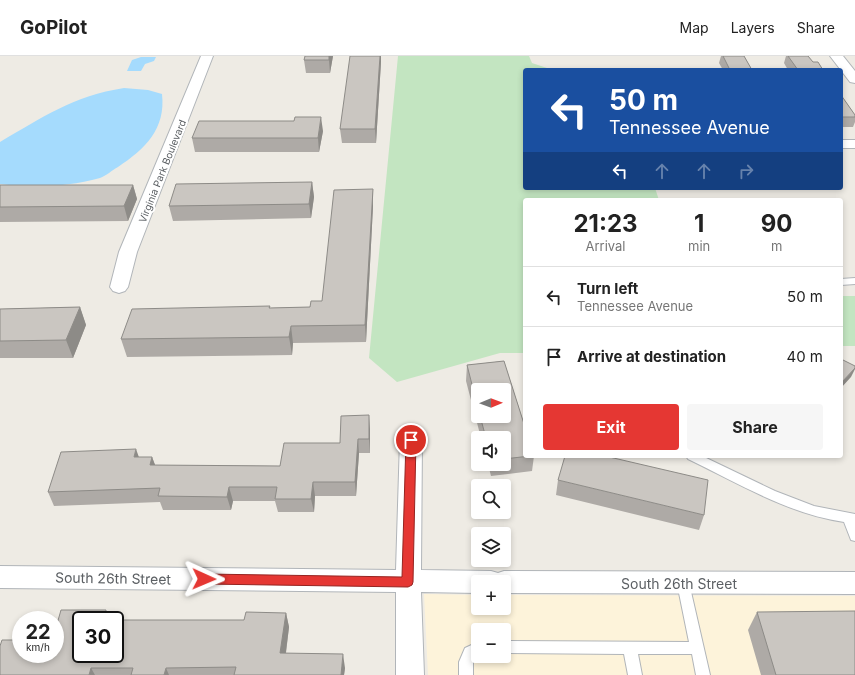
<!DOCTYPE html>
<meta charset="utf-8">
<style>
:root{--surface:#fff;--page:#f6f6f6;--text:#222;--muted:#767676;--line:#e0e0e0;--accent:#e53733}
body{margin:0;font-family:Inter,sans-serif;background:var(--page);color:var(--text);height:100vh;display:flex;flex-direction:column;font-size:15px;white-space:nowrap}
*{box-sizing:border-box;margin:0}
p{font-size:13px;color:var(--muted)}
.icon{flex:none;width:22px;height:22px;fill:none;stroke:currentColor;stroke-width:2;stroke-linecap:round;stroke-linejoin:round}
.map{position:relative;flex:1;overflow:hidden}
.details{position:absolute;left:523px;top:142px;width:320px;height:260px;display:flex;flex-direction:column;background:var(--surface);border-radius:4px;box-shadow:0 2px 6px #0003}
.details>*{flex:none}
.hud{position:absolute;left:523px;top:12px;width:320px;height:122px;border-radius:4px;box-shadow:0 2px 6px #0003;background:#1a4fa0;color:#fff;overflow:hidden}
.needle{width:26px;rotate:89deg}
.fabs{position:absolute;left:471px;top:327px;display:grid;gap:8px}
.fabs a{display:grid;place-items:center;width:40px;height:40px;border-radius:4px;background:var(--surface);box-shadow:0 2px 6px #0003;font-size:20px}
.speed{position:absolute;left:12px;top:555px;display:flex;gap:8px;font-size:20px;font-weight:700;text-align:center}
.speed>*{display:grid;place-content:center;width:52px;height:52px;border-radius:50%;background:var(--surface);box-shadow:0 2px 6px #0003;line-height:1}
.speed small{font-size:10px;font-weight:400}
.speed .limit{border:2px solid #111;border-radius:6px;background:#fff;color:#111}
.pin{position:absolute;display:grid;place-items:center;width:34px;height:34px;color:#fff;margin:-17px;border:2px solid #fff;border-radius:50%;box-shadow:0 1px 4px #0007}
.me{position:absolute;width:44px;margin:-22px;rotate:91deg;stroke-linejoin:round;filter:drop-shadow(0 0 3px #0008)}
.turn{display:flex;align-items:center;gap:14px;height:84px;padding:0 20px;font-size:18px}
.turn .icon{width:52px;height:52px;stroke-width:2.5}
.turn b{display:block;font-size:28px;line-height:34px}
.lanes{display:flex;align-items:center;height:38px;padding:0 20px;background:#0003;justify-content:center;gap:20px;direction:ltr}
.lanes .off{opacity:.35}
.eta{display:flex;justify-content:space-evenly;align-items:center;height:68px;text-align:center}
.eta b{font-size:24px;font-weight:700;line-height:28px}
.primary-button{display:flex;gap:8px;margin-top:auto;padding:8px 20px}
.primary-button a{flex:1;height:46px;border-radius:4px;background:var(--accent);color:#fff;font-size:16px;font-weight:700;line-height:46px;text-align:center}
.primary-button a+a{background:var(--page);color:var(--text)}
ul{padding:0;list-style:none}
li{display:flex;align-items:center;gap:12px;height:60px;padding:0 20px;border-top:1px solid var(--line)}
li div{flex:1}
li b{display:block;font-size:15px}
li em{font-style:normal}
header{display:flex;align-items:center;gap:24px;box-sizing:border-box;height:56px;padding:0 20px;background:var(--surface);border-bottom:1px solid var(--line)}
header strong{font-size:19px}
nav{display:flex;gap:22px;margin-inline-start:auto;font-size:14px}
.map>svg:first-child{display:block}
</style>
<header>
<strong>GoPilot</strong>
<nav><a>Map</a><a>Layers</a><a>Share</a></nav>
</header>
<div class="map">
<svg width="855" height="619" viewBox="0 0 855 619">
<rect width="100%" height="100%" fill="#eeebe4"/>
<path fill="#fdf3da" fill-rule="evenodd" d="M424,538L478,539V552H504V539L855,540V619H428ZM478,574H504V600H478Z"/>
<path fill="#c3e5c1" d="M398,0H529L532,7L553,14H525V132H655L659,144H525V297H500L397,326L369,302Z
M841,240H855V290H841Z"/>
<path fill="#a5dbfd" d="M141,1H156L154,5L145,8L141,15H127L132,4Z
M124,32L148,34L162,38C166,73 145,93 118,111C112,114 106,120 100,122C67,131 33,132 0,128V86C43,61 73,40 124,32Z"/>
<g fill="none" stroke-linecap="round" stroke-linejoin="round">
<defs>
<path id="lane" d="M855,222V228L841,229V223Z
M686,400H702L775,435L814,450L855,458V485L851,484L844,466C788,458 738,427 688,403Z
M683,522L687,523L689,527L710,619H696L692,598H638L642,619H628L624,598L504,597V585L689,586L677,527L679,523Z
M478,586V599L475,600L473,606V619H459V606L465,592Z"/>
<path id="street" d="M201,0H213L137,196L128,231L125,235L119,237L113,235L110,231L119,196Z
M830,0H843L855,15V27L850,26Z
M841,84H855V92H841Z
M411,376L419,378L422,384L421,514L491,515L498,517L504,515L855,516V538L504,537V526H478V537L421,536L424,619H396V536L0,532V510L396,514L400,384L403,378Z"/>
</defs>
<use href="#lane" stroke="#b1b5b9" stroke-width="2"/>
<use href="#street" stroke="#b1b5b9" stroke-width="2"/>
<use href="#lane" fill="#fff" fill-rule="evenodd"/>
<use href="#street" fill="#fff" fill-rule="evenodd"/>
</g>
<path fill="#aeaaa6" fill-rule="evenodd" d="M333,0L330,17H306L304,4Z
M721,0H744L752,14H723L719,7Z
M786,0H808L813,6L823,14H788L784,7Z
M381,6L376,87H342L340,73Z
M841,39L855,59V66L853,71H841Z
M323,75L319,96H195L192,82Z
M312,126L314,141L311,162L173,165L169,150Z
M0,129H133L137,143L128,165L0,166Z
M373,133V150L366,286L293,287L292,299L127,301L121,283L270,250V252L310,251L322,245Z
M80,251L86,269L73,302H0V253Z
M504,305L525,371V400H534L532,415L491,420L488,408H504V382H481L466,325L467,309ZM478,334H504V360H478Z
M370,373V397H359L356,440H315L314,456H278L275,445H233L231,454H163L160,446L54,450L48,436L139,401H152L155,409L280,410L340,387Z
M558,424L704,459L699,474L556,439Z
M757,556L855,619H761L748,574Z
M286,557L289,571L286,597L345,612L344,619H0L21,598L111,564H244Z"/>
<path fill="#8d8b87" d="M329,0H333L330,17L329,4Z
M380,0H381V6L376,87L375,73Z
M321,61L323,75L319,96L318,82Z
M312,126L314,141L311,162L309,148Z
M133,129L137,143L128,165L124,150Z
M373,133V150L366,286L365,269Z
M80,251L86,269L73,302L66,284Z
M291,270L293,287L292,299L289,281Z
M855,312V313L851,321L841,332V327Z
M369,359L370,373V397L369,383Z
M358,383L359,397L356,440L355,426Z
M136,393L141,407L134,401Z
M152,401L157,414L150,409Z
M313,426L315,440L314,456L311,443Z
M229,431L233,445L231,454L227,441Z
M106,554L111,564H103Z
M286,557L289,571L284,611L280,597Z
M343,598L345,612L344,619H341Z
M91,612L95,619H89Z
M166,612L169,619H164Z"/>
<path fill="#cac6c1" stroke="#8d8b87" d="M305,0H329V4H304Z
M350,0H380L375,73H340Z
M723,0H744L752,14H730Z
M788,0H808L813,6H818L823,14H798Z
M841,39L855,59V61H841Z
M295,61H321L318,82H192L199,65H294Z
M312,126L309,148L169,150L176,128Z
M0,129H133L124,150L0,151Z
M373,133L365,269L291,270L289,281L121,283L132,253L270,250L269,252L310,251L311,245H322L334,134Z
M80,251L66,284L0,285V253Z
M841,303L855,310V312L841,327Z
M504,305L525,371V400H530L504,403V382H486L480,360H504V334H478V352L467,309Z
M369,359V383H358L355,426H313L311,443H275L277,431H229L227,441L158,440L160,432L48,436L61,396L136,393L134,401H152L150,409L280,410L284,387H340L341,360Z
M565,400H605L708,424L704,459L558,424Z
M61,554H106L103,564H81V598H115V564H244L246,556L286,557L280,597L343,598L341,619H234L236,611L166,612L164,619H131L133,612H91L89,619H0V590L2,584H21V598H55V575Z
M855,555V619H776L757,556Z"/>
<path fill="#e53733" stroke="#952421" d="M411,380L414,381L416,384L413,526L412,529L408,531L204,528L200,527L198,523L200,520L204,518L402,521L406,384L407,381Z"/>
<g text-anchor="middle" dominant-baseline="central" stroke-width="4" stroke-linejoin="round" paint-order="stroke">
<g font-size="10" fill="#5c6064" stroke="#fff">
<text transform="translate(162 115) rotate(-68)">Virginia Park Boulevard</text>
</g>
<g font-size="14" fill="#5c6064" stroke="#fff">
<text transform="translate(113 522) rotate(1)">South 26th Street</text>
<text x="679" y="527">South 26th Street</text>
</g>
</g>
</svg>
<div class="fabs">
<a><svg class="needle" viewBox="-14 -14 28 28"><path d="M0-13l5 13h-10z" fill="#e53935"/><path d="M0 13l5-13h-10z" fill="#767676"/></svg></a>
<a><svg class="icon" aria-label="sound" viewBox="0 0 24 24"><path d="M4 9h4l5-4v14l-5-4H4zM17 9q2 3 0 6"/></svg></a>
<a><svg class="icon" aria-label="search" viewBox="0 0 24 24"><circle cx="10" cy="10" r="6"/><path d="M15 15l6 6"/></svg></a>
<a><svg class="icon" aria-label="layers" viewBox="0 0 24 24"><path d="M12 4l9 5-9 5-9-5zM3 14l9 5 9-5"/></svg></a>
<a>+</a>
<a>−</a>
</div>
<div class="speed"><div>22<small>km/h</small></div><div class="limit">30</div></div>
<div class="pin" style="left:411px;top:384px;background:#d93025"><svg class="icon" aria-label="arrive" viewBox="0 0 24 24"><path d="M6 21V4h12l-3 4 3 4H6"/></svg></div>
<svg class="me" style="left:204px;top:523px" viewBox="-20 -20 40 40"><path d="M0-17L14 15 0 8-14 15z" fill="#e53733" stroke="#fff" stroke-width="4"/></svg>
<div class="hud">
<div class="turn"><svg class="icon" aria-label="left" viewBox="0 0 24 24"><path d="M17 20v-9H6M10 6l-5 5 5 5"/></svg><div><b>50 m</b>Tennessee Avenue</div></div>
<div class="lanes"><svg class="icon" aria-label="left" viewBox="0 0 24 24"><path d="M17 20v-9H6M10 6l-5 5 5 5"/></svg><svg class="icon off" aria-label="ahead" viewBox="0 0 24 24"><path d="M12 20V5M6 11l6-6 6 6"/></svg><svg class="icon off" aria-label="ahead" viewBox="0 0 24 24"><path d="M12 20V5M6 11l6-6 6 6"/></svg><svg class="icon off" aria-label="right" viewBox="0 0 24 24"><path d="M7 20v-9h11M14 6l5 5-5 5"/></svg></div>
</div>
<section class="details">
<div class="eta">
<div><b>21:23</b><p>Arrival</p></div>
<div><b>1</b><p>min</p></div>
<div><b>90</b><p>m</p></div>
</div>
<ul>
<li><svg class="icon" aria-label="left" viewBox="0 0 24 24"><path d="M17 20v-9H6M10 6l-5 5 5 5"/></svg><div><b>Turn left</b><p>Tennessee Avenue</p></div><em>50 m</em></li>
<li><svg class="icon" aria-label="arrive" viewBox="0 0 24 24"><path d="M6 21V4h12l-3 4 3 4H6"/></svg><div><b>Arrive at destination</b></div><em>40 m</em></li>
</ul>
<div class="primary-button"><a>Exit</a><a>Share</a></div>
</section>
</div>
